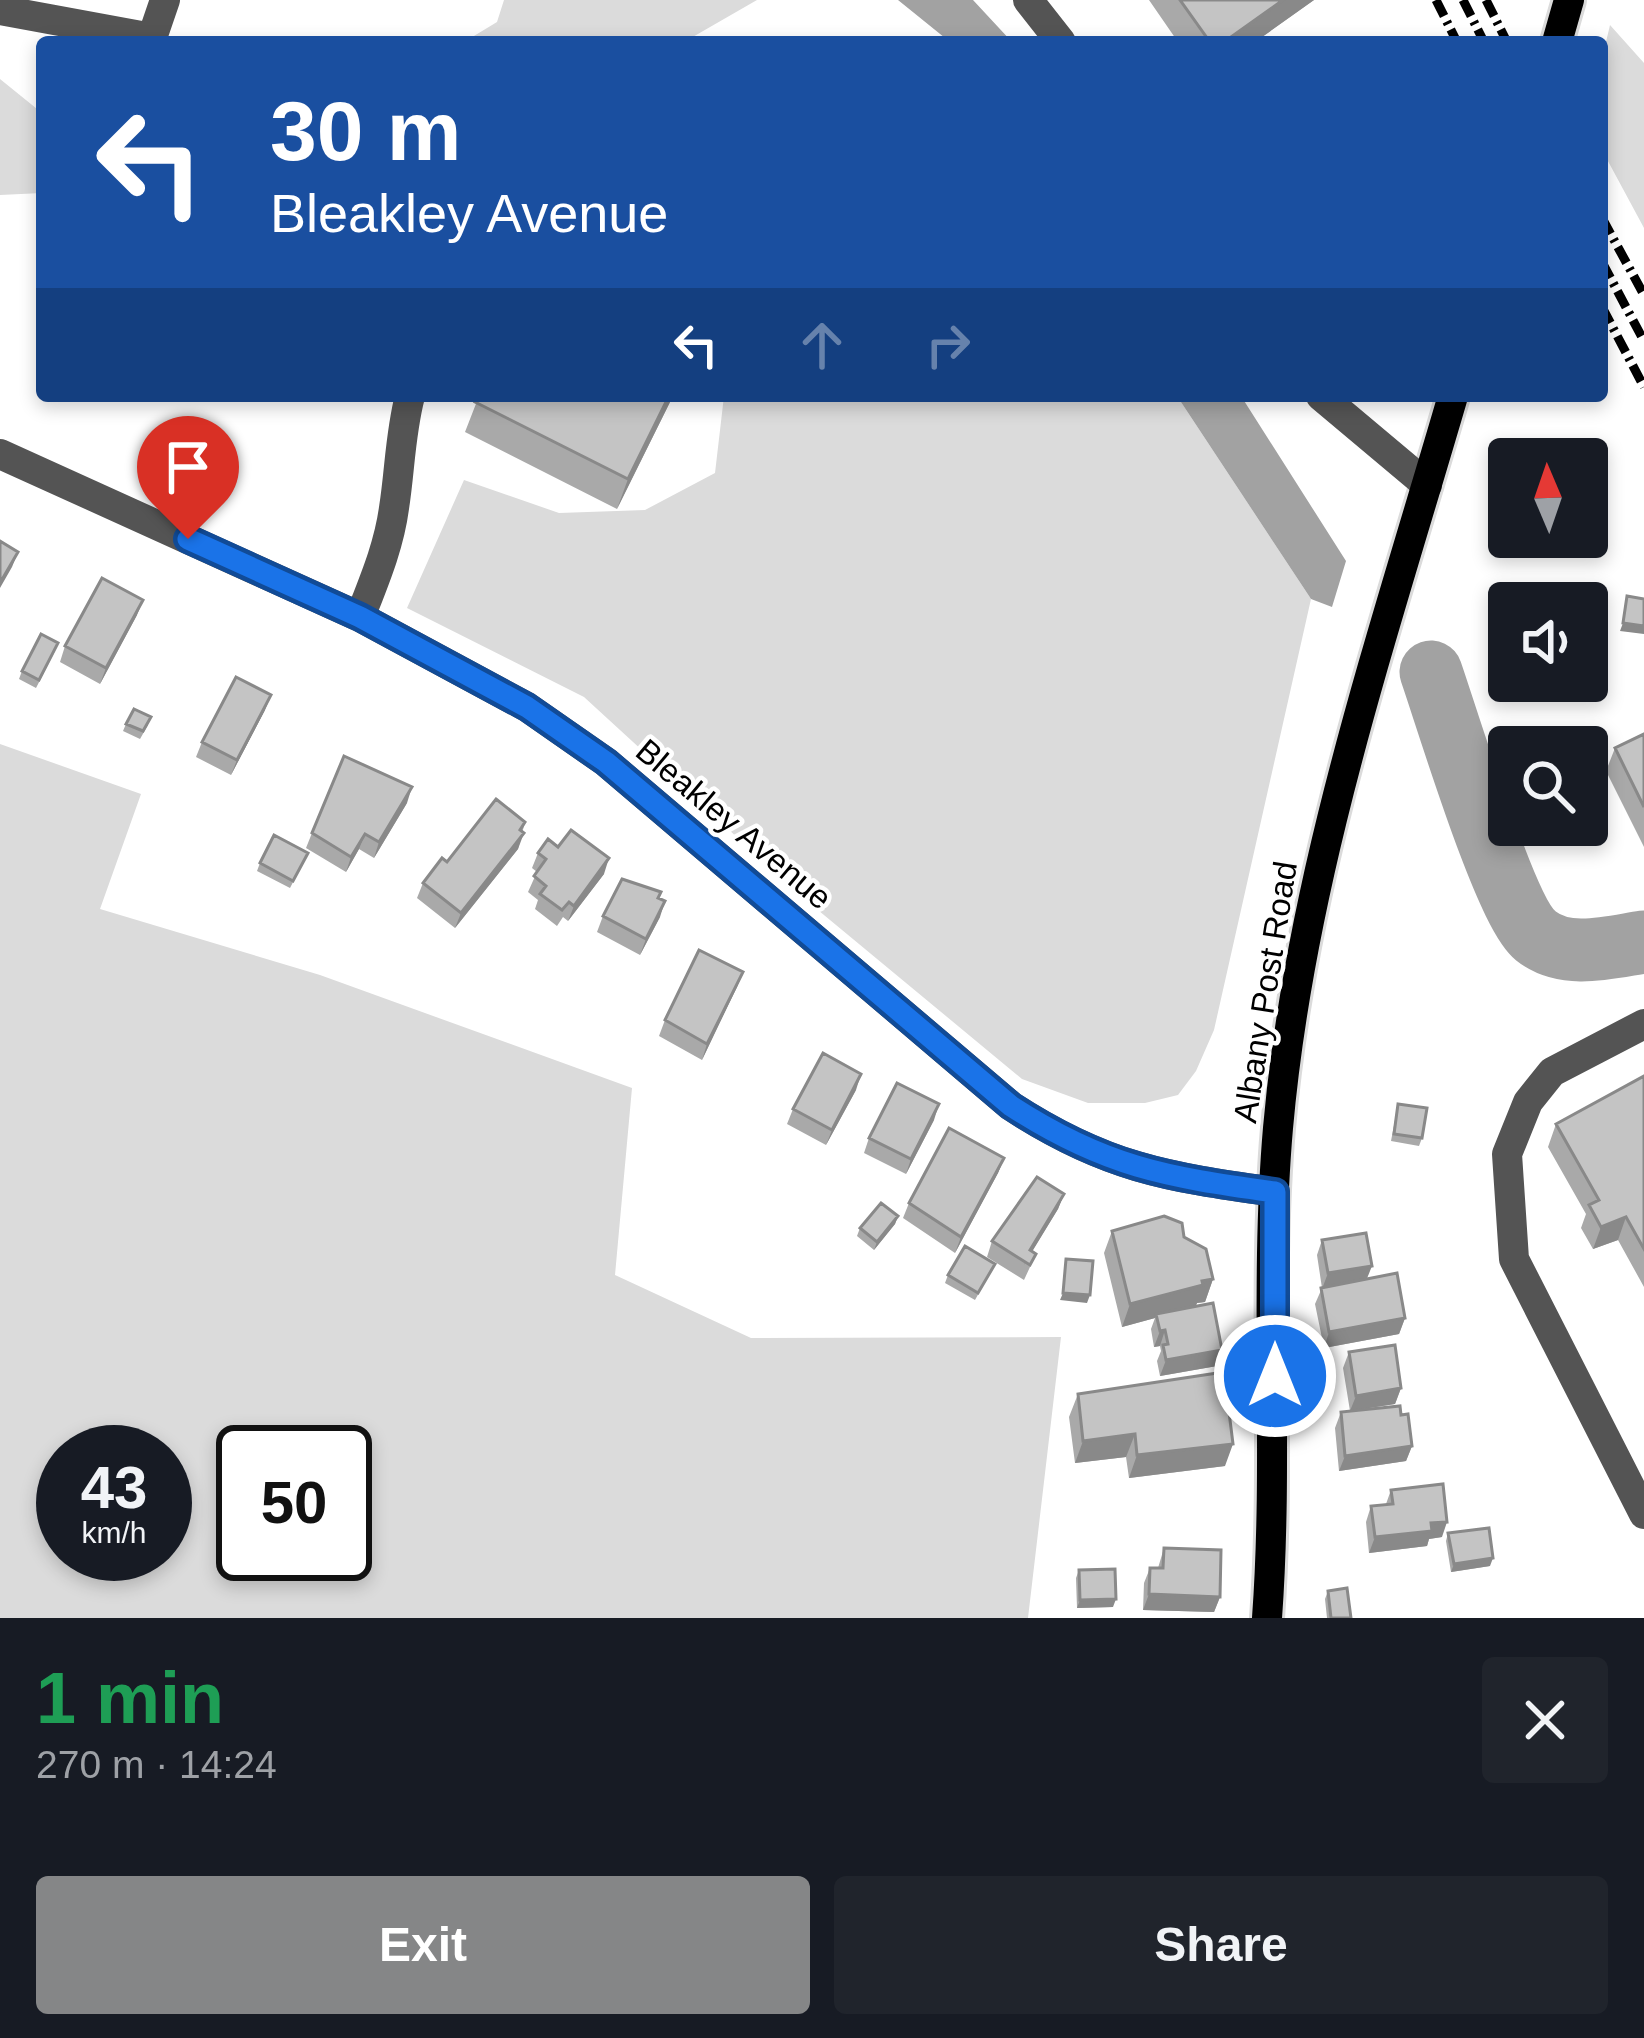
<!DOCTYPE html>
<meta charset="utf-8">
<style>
:root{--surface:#171b24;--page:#20242c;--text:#f1f3f6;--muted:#9ea1a6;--accent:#858687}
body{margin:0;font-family:Arial,sans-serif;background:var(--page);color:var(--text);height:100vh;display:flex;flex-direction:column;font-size:45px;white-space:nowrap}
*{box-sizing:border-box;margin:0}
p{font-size:39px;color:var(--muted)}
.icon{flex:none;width:66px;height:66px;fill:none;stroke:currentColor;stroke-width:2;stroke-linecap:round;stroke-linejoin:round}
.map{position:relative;height:1618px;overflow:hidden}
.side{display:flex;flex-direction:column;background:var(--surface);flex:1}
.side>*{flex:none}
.hud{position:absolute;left:36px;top:36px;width:1572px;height:366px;border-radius:12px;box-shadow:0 6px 18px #0003;background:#1a4fa0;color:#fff;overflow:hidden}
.needle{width:78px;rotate:358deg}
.buttons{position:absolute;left:1488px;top:438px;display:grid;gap:24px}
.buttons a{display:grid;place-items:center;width:120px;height:120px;border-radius:12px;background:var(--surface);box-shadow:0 6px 18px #0003;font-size:60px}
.speed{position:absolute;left:36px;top:1425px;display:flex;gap:24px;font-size:60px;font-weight:700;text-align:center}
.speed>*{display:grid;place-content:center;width:156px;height:156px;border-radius:50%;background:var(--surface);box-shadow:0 6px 18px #0003;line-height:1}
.speed small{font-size:30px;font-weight:400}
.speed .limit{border:6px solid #111;border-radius:18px;background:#fff;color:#111}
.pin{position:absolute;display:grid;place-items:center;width:102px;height:102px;color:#fff;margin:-123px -51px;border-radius:50% 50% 50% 0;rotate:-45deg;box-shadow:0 0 12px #0007}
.pin .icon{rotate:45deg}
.me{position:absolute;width:132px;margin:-66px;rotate:0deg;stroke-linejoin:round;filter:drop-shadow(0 0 9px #0008)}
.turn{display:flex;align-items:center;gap:42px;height:252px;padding:0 36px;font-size:54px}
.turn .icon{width:156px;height:156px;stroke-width:2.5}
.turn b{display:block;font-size:84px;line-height:102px}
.lanes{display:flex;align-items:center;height:114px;padding:0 36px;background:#0003;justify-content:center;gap:60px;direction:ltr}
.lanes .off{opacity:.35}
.round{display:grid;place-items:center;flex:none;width:126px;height:126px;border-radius:12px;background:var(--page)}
.overview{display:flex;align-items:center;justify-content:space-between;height:204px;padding:0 36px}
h1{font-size:72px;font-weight:700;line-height:90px;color:#1e9e55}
.cta{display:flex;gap:24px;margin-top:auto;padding:24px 36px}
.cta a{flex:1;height:138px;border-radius:12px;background:var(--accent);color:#fff;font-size:48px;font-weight:700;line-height:138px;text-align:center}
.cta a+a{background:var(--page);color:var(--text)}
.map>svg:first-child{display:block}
</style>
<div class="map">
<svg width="1644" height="1618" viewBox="0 0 1644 1618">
<rect width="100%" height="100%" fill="#fff"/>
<path fill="#dbdbdb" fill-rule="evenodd" d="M504,0H757L684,42H464L497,22Z
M1610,25L1644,63V228L1602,150V59Z
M0,79L42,113V193L0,195Z
M724,396H1177L1311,599L1214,1030L1196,1071L1178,1095L1145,1103H1088L1022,1079L801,896L584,697L407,608L464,480L559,513L645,510L715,473Z
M0,744L141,794L100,909L320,975L632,1088L615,1275L751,1338L1061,1337L1028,1618H0ZM63,1452H165V1554H63ZM243,1452H345V1554H243Z"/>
<path fill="#a2a2a2" d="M898,0H973L1012,42H950Z
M1177,396H1241L1346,561L1332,607L1311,599Z"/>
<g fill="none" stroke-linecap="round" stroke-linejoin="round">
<path stroke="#a2a2a2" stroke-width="63" d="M1431,672C1448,721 1505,911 1536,936C1566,960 1611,947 1644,942"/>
<defs>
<path id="major" d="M1557,42L1569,0
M1267,1618C1279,1455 1264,1290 1278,1128C1300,878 1383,636 1453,396"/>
</defs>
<use href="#major" stroke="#dbdbdb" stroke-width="36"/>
<path stroke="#545454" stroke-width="30" d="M1028,0L1061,42
M0,10L152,38L165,0
M1321,396L1427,485
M0,454L360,617L527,707L606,762L1011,1106C1104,1167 1166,1177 1275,1192
M360,617C374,581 389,546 394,508C400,470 400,434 410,396
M1644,1024L1552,1072L1528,1102L1507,1154L1514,1259L1644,1514"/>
<use href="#major" stroke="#000" stroke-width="30"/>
<path stroke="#000" stroke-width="9" stroke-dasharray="18 6 3 6" stroke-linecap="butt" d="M1436,0L1457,42
M1463,0L1484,42
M1486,0L1507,42
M1602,218L1644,295
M1602,262L1644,341
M1602,307L1644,387"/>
</g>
<path fill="#a9a9a9" d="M1149,0H1314L1255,42H1178Z
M479,396H673L617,509L465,432Z
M137,615L100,684L60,662L65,646Z
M1509,617V678H1505Z
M55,651L36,688L19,679L22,671Z
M265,710L231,775L196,757L202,742Z
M126,724L148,725L140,739L123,731Z
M1644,734V847L1606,771L1615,748Z
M407,803L374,858L359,849L346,872L306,848L312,833Z
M525,822L518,849L455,928L417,898L423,883L447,862Z
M558,847L604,874L568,921L563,917L557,926L535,909L538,900L528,892L537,872L532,868L538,853Z
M308,853L290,888L257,871L260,863Z
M659,898L660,917L640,955L597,932L603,916Z
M743,972L702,1060L659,1036L665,1020Z
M1644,1076V1287L1618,1240L1593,1249L1581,1228L1586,1214L1548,1147L1556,1124Z
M856,1090L826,1145L787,1124L793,1109Z
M1398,1104L1422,1138L1419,1146L1391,1141Z
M934,1120L906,1174L864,1153L869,1138Z
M1004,1158L998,1173L955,1253L903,1218L909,1203Z
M1064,1194L1058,1209L1032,1251L1036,1254L1024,1280L987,1257L992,1241Z
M898,1216L895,1224L874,1250L857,1236L860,1228Z
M1112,1231L1184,1237L1213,1279L1205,1302L1197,1303L1195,1307L1217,1366L1160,1376L1157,1361L1161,1351L1160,1346L1154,1347L1151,1329L1155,1318L1122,1327L1104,1253Z
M1322,1240L1367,1279L1405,1318L1399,1334L1324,1348L1315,1304L1322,1288L1317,1255Z
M995,1264L975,1300L945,1283L948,1275Z
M1349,1352L1401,1388L1395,1404L1351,1411L1401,1415L1412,1446L1406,1461L1339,1471L1335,1428L1341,1412L1350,1411L1343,1368Z
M1078,1394L1225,1466L1129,1478L1126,1457L1075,1463L1069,1417Z
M1391,1490L1442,1537L1429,1539L1427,1546L1369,1553L1366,1522L1371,1506L1386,1504Z
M1448,1533L1490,1566L1451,1572L1446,1541Z
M1164,1548L1220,1597L1214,1612L1143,1610L1144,1583L1150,1568H1158Z
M1079,1570L1113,1607L1077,1608L1076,1578Z
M1328,1591L1351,1618H1327L1325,1599Z"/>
<path fill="#898989" d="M1283,0H1314L1255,42H1224Z
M669,396H673L617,509L628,479Z
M18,552L12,567L0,588V583Z
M143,600L137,615L100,684L106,668Z
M1623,623L1644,626V634L1620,631Z
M271,695L265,710L231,775L237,760Z
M412,787L407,803L374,858L379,842Z
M524,833L518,849L455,928L461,913Z
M365,834L359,849L346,872L351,857Z
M609,858L604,874L568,921L574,906Z
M665,901L660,917L640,955L646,939Z
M743,972L737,987L702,1060L707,1044Z
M861,1074L856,1090L826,1145L832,1130Z
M939,1104L934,1120L906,1174L911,1159Z
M1004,1158L998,1173L955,1253L961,1237Z
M1064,1194L1058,1209L1024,1265L1030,1250Z
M898,1216L895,1224L874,1250L877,1242Z
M1626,1217L1618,1240L1593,1249L1601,1227Z
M1372,1266L1366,1281L1322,1289L1328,1273Z
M1213,1279L1205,1302L1197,1303L1195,1308L1156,1314L1155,1318L1122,1327L1130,1304L1202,1281Z
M1063,1293L1090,1295L1087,1303L1060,1300Z
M1405,1318L1399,1334L1324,1348L1329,1332Z
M1165,1330L1160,1346L1154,1347L1160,1331Z
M1222,1350L1217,1366L1160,1376L1166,1360Z
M1401,1388L1395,1404L1350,1411L1356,1396Z
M1135,1434L1126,1457L1075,1463L1083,1441Z
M1233,1444L1225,1466L1129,1478L1137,1455Z
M1412,1446L1406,1461L1339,1471L1345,1456Z
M1447,1522L1442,1537L1429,1539L1427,1546L1369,1553L1375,1537L1431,1523Z
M1493,1558L1490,1566L1451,1572L1454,1564Z
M1149,1594L1220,1597L1214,1612L1143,1610Z
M1116,1599L1113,1607L1077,1608L1080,1600Z"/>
<path fill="#c4c4c4" stroke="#898989" stroke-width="3" d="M1180,0H1283L1224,42H1210Z
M479,396H669L628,479L475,402Z
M0,541L18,552L0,583Z
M102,578L143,600L106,668L65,646Z
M1627,596L1644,599V626L1623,623Z
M41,634L58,643L39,680L22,671Z
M236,677L271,695L237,760L202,742Z
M134,709L151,717L143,731L126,724Z
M1644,734V807L1615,748Z
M344,756L412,787L379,842L365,834L351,857L312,833Z
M496,799L525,822L520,830L524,833L461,913L423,883L442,858L447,862Z
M571,830L609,858L574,906L569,902L562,910L540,894L546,886L534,876L546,859L538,853L548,839L558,847Z
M274,835L308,853L293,881L260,863Z
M622,879L661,892L658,898L665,901L646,939L603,916Z
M699,950L743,972L707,1044L665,1020Z
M823,1053L861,1074L832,1130L793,1109Z
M1644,1076V1249L1626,1217L1601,1227L1589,1205L1599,1200L1556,1124Z
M897,1083L939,1104L911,1159L869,1138Z
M1398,1104L1427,1108L1422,1138L1394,1134Z
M949,1128L1004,1158L961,1237L909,1203Z
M1037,1177L1064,1194L1030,1250L1036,1254L1030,1265L992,1241Z
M881,1203L898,1216L877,1242L860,1228Z
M1164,1216L1182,1223L1184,1237L1206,1249L1213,1279L1202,1281L1203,1285L1130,1304L1112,1231Z
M1366,1233L1372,1266L1328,1273L1322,1240Z
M965,1246L995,1264L978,1293L948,1275Z
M1066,1259L1093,1261L1090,1295L1063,1293Z
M1397,1273L1405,1318L1329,1332L1321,1288Z
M1213,1303L1222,1350L1166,1360L1163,1345L1168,1344L1165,1330L1160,1331L1156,1314Z
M1395,1345L1401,1388L1356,1396L1349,1352Z
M1224,1372L1233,1444L1137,1455L1135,1434L1083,1441L1078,1394Z
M1400,1406L1401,1415L1408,1414L1412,1446L1345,1456L1341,1412Z
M1443,1484L1447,1522L1431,1523L1432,1531L1375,1537L1371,1506L1393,1504L1391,1490Z
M1489,1528L1493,1558L1454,1564L1448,1533Z
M1164,1548L1221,1550L1220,1597L1149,1594L1150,1568H1163Z
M1115,1569L1116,1599L1080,1600L1079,1570Z
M1347,1588L1351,1618H1331L1328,1591Z"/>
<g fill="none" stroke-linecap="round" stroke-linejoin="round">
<defs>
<path id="route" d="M188,539L360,617L527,707L606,762L1011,1106C1105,1167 1166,1177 1275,1192V1376"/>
</defs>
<use href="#route" stroke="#114b97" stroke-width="30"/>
<use href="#route" stroke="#1a73e8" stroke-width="21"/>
</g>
<g text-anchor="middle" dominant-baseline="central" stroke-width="9" stroke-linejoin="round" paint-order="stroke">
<g font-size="33" fill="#000" stroke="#fff">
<text transform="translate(734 824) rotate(40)">Bleakley Avenue</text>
<text transform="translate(1265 992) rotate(-81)">Albany Post Road</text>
</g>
</g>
</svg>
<div class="buttons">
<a><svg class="needle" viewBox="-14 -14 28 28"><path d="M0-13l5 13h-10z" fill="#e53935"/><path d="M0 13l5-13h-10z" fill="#9ea1a6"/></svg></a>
<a><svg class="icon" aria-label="sound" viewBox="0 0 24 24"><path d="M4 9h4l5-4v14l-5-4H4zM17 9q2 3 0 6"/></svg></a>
<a><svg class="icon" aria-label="search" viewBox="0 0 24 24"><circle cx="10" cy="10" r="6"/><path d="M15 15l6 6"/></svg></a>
</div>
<div class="speed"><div>43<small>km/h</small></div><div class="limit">50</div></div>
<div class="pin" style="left:188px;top:539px;background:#d93025"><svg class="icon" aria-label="arrive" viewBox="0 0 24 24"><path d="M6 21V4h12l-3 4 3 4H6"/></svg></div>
<svg class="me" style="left:1275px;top:1376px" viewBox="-20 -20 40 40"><circle r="17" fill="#1a73e8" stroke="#fff" stroke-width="3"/><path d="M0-11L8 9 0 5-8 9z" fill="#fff"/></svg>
<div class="hud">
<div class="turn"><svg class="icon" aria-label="left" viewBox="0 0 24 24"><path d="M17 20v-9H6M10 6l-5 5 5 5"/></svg><div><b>30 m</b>Bleakley Avenue</div></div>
<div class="lanes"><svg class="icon" aria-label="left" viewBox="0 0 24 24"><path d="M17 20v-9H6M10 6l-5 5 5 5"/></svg><svg class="icon off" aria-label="ahead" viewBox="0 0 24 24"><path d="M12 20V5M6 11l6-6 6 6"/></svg><svg class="icon off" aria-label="right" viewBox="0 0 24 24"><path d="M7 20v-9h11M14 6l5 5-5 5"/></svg></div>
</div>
</div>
<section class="side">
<div class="overview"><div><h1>1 min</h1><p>270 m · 14:24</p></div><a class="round"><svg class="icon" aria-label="close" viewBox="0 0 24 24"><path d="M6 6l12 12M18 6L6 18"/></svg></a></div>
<div class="cta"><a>Exit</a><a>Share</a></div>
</section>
